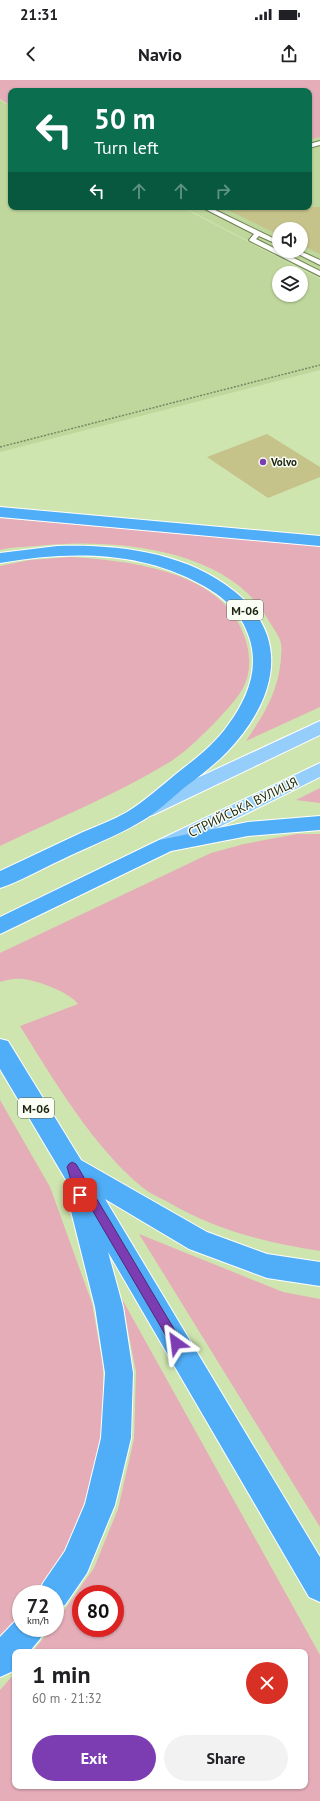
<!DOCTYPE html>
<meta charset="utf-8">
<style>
:root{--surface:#fff;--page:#f2f2f2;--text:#202124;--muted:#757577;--accent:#7c3db2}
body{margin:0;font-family:"PT Sans",sans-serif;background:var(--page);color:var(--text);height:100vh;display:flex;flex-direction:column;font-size:15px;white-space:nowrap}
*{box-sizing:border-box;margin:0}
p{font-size:13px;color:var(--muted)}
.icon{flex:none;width:22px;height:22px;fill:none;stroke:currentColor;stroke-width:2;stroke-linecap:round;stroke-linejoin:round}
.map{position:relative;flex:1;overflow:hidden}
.details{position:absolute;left:12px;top:1569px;width:296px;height:140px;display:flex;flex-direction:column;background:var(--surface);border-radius:8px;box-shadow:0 1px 3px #0004}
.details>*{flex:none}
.hud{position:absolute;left:8px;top:8px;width:304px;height:122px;border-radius:8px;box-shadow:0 1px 3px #0004;background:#0b6e4f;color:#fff;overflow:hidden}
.controls{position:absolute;left:272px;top:142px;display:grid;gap:8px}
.controls a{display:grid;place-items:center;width:36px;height:36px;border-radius:50%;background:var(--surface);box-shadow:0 1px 3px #0004;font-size:20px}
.speed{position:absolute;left:12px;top:1505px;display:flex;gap:8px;font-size:20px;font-weight:700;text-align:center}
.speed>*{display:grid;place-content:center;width:52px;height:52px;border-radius:50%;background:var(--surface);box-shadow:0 1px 3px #0004;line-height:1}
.speed small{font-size:10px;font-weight:400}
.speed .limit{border:6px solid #d22;background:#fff;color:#111}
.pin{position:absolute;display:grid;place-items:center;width:34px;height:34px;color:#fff;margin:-17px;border-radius:8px;box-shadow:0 2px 6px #0006}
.me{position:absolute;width:44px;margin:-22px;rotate:329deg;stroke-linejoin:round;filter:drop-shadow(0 0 3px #0008)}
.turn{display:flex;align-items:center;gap:14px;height:84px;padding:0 20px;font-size:18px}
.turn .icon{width:52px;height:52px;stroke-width:2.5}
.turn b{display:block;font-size:28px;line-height:34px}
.lanes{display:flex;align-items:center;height:38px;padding:0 20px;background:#0003;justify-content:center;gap:20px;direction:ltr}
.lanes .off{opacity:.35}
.round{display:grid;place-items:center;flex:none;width:42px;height:42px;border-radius:21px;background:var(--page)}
.overview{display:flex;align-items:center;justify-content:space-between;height:68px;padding:0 20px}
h1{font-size:24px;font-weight:600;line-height:30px}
.action{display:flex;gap:8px;margin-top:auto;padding:8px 20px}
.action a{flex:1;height:46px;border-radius:24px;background:var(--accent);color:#fff;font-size:16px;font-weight:600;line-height:46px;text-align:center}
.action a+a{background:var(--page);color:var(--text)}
.status{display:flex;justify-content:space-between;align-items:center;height:28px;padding:0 20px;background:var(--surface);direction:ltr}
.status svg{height:11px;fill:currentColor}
header{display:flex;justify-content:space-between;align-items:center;height:52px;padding:0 20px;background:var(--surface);font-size:18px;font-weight:600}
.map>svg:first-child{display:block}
</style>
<div class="status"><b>21:31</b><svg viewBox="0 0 49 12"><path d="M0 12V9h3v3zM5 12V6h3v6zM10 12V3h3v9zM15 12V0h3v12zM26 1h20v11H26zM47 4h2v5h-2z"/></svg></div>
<header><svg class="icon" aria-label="back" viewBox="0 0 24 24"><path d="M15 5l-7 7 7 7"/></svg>Navio<svg class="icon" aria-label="share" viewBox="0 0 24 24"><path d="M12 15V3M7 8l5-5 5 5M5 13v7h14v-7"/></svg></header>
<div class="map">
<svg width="320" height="1721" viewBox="0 0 320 1721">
<rect width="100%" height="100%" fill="#cfe5af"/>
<path fill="#bfd79c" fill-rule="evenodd" d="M0,20L11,27V127H181L320,199V290L0,372ZM279,193H301V215H279Z
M320,57V198L183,127H309V60ZM279,149H301V171H279Z"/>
<path fill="#e4adb8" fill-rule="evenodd" d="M0,0H320V57L309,60V11H11V26L0,19Z
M0,438L320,466V627L246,661C264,634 278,613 281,579C281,575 282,569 281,564C280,557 274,549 270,543C231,467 111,458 36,466C24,467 11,467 0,470Z
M70,477C123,480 204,489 235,537C246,555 253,577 247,598C243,613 230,626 220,637C207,651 184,674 168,683C115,715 56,739 0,766V486L30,480Z
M320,708V723L296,720Z
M297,754H320V1171C264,1162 215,1150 166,1121C158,1117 149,1113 142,1107C94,1068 53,999 20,946L78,924C69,912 37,900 22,899C15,898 7,900 0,902V873L211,773L244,764Z
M0,1020L50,1107L92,1223L103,1286L104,1354L87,1422L64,1473L37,1514H21V1537L0,1559Z
M139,1154L283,1212L320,1219V1447Z
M122,1219L320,1575V1721H0V1610L15,1593V1706H305V1572H32L52,1548H55V1543L94,1488L118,1429L134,1359L136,1292ZM81,1514H115V1548H81Z"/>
<path fill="#c5c28a" d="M222,127H320V174L301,165V149H279V155Z
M267,354L320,387V397L268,418L207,377Z"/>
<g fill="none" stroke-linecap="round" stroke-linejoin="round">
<defs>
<path id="lane" d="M320,61V65L309,68V64Z
M201,127H209L279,161V165L259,156L256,159L320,191V196L250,161L249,160L254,154Z
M292,171H300L320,180V185Z"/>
<path id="primary" d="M320,641V655L153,735L146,737L139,735L136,730L139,725Z
M320,683V697L173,770L166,772L159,770L156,765L159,760Z"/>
<path id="highway" d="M0,427L320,456V466L0,437Z
M57,466C117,464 186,472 234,511C294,559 274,623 227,672C214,685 200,696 185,707C171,719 156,733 140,742C115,757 87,767 61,780C41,789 21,801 0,808V791C28,778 55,765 83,752C97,746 113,740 127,732C145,721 160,707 176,694C195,679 214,665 228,645C247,619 260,589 249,557C241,532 223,516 200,504C139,470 67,471 0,483V473Z
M320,736V750L248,756L171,771L0,854V837L159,760L248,742Z
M0,959L8,961L81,1080L207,1152L267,1174L320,1182V1206L267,1198L189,1169L105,1119L320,1477V1522L309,1517L108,1172L123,1227L133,1293L131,1358L115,1425L87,1493L65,1525L55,1529V1514H38L43,1503L65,1471L85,1424L101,1358L105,1293L95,1227L66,1111L69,1105L0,989Z
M21,1535V1548H45L40,1559L29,1572H15V1588L11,1592L0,1597V1557Z"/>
</defs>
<use href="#lane" stroke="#6d804f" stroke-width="2"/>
<use href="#primary" stroke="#fff" stroke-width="2"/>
<use href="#highway" stroke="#fff" stroke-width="2"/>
<path stroke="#798863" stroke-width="1.5" stroke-dasharray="2 1.5" stroke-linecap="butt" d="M0,367L320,285"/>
<use href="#lane" fill="#fff" fill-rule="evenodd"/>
<use href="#primary" fill="#96cefb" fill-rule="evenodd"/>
<use href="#highway" fill="#50aef8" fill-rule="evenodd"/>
</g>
<path fill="#7c3db2" stroke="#512874" d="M72,1082L76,1084L180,1259L182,1263L180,1266L176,1268L172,1266L84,1116L80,1119L76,1118L67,1087L69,1084Z"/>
<circle fill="#7c3db2" stroke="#fafef4" stroke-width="1.5" cx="263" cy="382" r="4"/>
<g text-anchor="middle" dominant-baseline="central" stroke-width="3" stroke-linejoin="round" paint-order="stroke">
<g font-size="11" font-weight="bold" fill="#1d2511" stroke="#fafef4" text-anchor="start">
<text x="271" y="382">Volvo</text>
</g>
<g fill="#fafef4" stroke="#5f6655" stroke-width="1">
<rect x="227" y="520" width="36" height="20" rx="3"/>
<rect x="18" y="1018" width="36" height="20" rx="3"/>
</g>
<g font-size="12" font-weight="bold" fill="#1d2511">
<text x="245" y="530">М-06</text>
<text x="36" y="1028">М-06</text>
</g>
<g font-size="13" fill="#1d2511" stroke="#fafef4">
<text transform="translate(243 727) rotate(-26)">СТРИЙСЬКА ВУЛИЦЯ</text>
</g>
</g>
</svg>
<div class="controls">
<a><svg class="icon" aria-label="sound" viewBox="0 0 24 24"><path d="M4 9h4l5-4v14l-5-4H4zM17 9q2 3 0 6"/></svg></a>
<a><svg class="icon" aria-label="layers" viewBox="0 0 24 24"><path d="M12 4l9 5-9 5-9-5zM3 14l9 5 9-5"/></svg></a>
</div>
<div class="speed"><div>72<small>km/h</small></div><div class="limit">80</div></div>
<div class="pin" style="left:80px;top:1115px;background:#d93025"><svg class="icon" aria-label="arrive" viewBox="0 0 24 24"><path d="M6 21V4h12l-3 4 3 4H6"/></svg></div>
<svg class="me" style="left:176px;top:1263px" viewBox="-20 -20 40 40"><path d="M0-17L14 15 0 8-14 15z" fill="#7c3db2" stroke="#fff" stroke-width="4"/></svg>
<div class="hud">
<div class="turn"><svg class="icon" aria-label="left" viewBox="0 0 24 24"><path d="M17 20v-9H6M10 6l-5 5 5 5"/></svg><div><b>50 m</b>Turn left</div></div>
<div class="lanes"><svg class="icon" aria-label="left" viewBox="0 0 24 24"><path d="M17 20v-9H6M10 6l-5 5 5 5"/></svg><svg class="icon off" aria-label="ahead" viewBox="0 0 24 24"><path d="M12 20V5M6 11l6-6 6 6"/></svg><svg class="icon off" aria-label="ahead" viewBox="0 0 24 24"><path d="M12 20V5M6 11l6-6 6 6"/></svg><svg class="icon off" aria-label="right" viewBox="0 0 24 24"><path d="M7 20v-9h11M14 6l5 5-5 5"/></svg></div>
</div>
<section class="details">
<div class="overview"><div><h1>1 min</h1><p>60 m · 21:32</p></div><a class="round" style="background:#d93025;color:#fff"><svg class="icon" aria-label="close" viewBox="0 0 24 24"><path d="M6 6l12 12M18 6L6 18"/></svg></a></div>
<div class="action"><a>Exit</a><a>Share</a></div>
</section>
</div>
